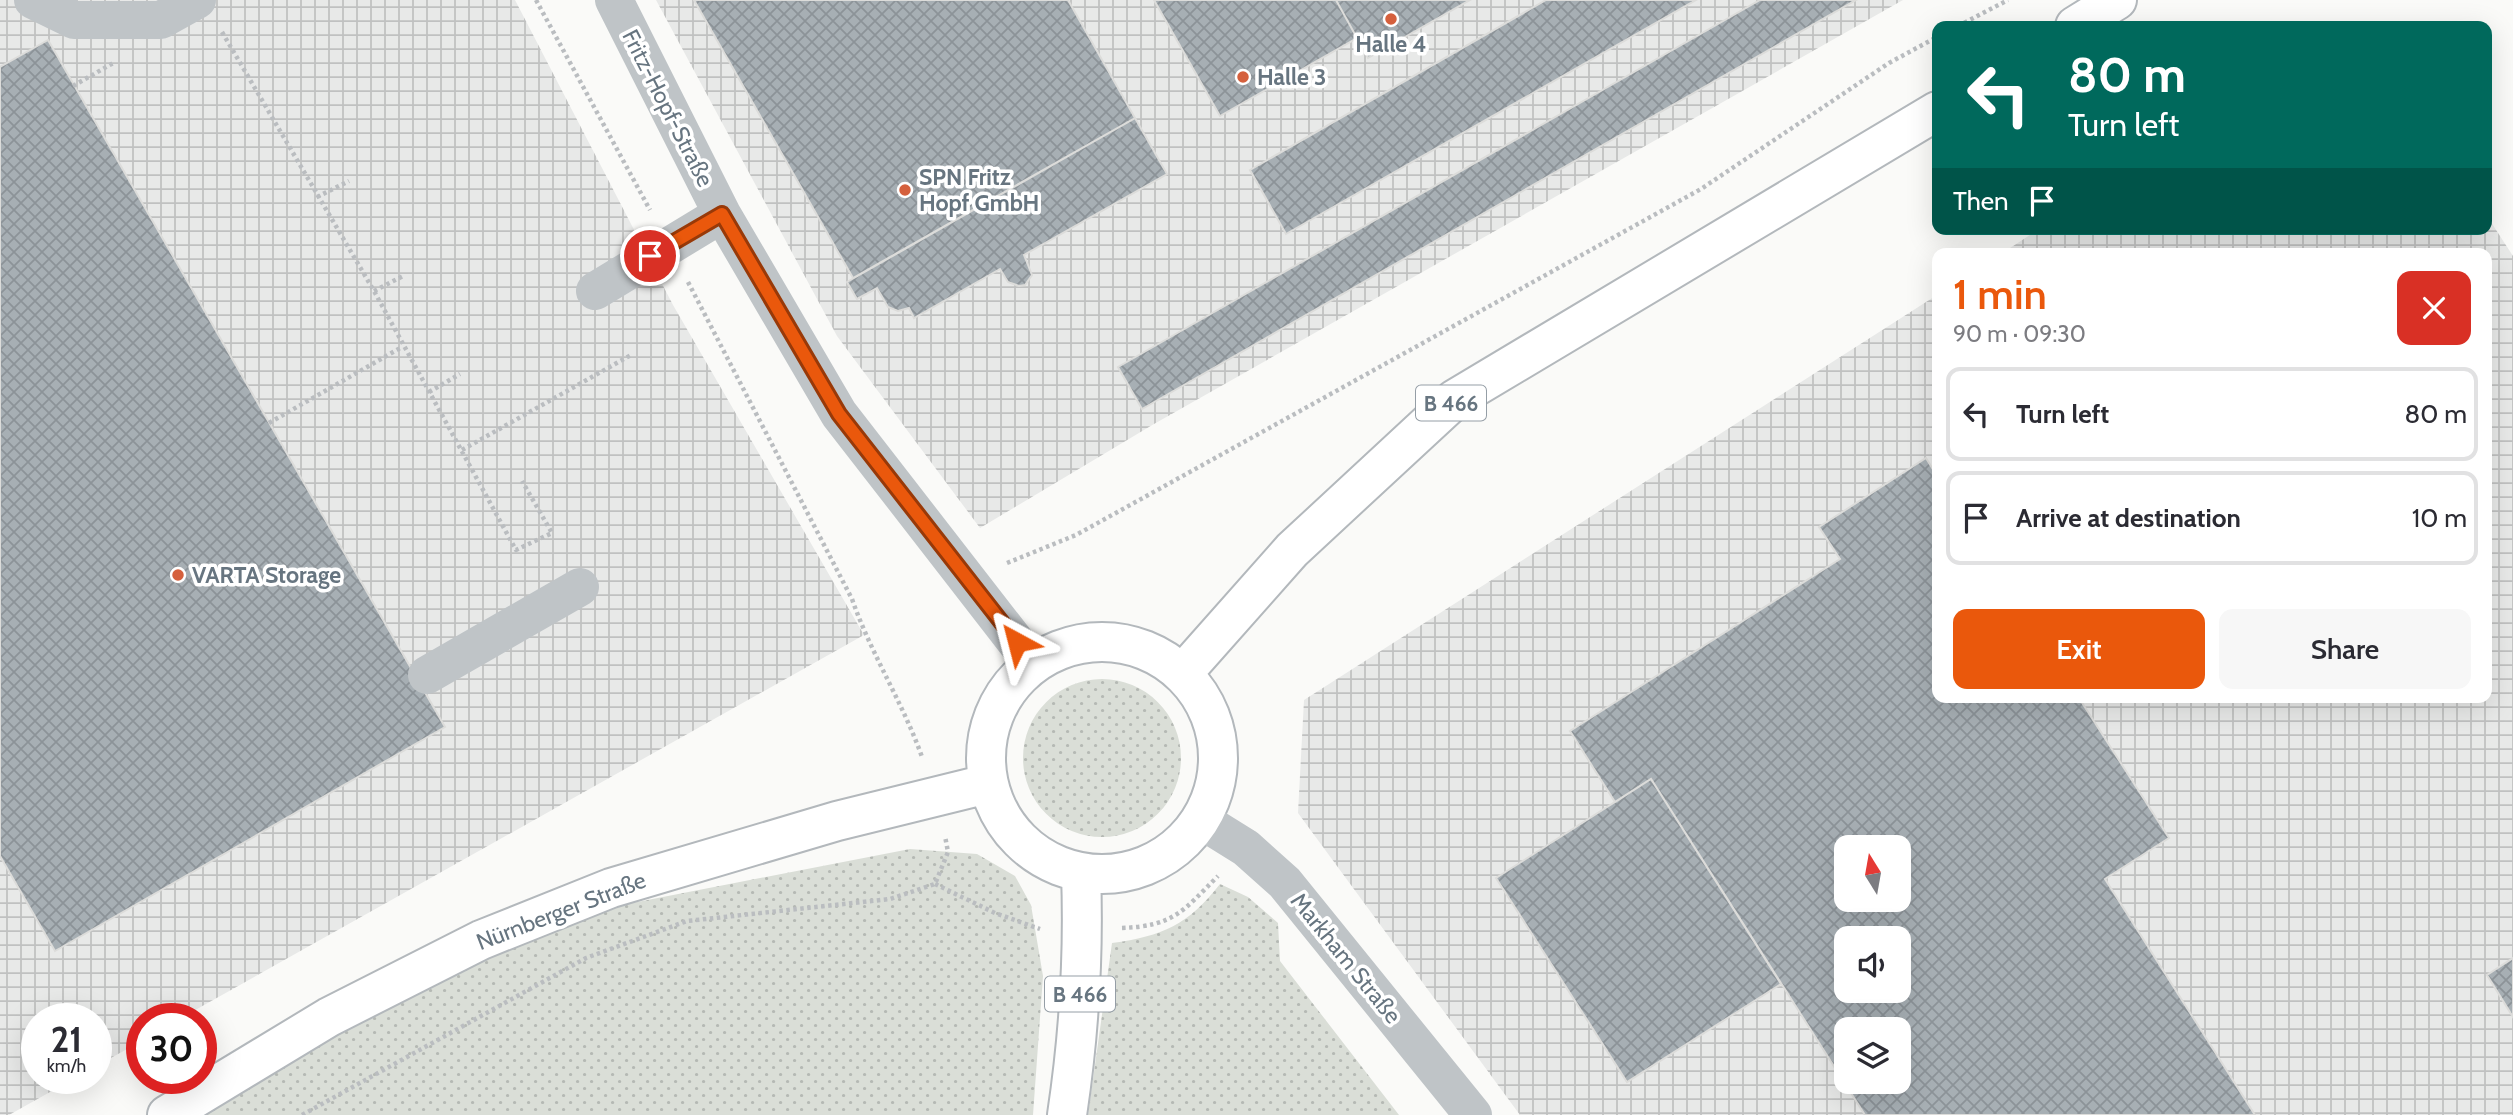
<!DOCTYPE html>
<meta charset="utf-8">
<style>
:root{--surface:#fff;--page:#f7f7f7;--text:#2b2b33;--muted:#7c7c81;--line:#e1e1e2;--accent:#ea580c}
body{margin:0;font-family:Cabin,sans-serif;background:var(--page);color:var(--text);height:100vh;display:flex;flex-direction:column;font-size:26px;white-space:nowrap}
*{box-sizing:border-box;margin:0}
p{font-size:23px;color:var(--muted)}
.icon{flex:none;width:38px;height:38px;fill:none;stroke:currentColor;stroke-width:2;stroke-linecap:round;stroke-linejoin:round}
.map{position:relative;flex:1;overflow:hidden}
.drawer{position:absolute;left:1932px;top:248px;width:560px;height:455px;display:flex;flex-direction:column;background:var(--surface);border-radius:14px;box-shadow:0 7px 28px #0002}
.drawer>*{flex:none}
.guide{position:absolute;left:1932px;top:21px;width:560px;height:214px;border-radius:14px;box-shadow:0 7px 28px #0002;background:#00695c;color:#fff;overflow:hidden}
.needle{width:46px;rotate:349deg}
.controls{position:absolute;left:1834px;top:835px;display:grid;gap:14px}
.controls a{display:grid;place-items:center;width:77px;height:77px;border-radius:14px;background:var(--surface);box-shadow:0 7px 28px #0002;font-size:35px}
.speed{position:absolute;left:21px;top:1003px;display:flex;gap:14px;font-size:35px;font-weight:700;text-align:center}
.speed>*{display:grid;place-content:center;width:91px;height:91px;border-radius:50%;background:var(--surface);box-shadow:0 7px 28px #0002;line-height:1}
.speed small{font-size:18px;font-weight:400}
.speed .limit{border:10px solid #d22;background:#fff;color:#111}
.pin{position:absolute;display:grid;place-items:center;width:60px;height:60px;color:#fff;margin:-30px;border:4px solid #fff;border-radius:50%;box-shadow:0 2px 7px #0007}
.me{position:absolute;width:77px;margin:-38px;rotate:322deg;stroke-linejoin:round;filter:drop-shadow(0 0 5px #0008)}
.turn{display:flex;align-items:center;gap:24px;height:147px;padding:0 21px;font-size:32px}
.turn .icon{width:91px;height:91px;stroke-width:2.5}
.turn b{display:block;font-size:49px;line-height:60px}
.then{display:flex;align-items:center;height:66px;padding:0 21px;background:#0003;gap:14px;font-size:26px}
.round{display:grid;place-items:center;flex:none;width:74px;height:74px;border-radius:14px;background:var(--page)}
.head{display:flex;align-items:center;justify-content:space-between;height:119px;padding:0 21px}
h1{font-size:42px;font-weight:600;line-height:52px;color:var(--accent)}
.cta{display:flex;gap:14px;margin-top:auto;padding:14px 21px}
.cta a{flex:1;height:80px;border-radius:14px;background:var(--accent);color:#fff;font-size:28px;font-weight:600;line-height:80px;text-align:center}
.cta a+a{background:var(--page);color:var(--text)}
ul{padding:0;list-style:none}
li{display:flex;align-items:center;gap:21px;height:94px;margin:0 14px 10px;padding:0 7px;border:4px solid var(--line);border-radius:14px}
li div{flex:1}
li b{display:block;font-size:26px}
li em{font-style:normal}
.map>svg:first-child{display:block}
</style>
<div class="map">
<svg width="2513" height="1115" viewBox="0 0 2513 1115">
<defs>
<pattern id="industrial-grid" width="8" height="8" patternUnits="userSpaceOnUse" patternTransform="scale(1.75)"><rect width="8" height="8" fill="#e8e9e8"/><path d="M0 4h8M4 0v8" fill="none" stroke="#c0c1c1"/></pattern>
<pattern id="grass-dots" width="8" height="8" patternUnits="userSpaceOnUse" patternTransform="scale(1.75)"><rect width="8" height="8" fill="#daded7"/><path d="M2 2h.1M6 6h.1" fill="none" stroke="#b5b9b4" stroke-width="1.8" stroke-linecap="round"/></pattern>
<pattern id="building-cross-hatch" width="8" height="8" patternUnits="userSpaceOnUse" patternTransform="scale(1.75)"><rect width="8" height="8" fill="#a7afb4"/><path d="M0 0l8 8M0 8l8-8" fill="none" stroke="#8c9398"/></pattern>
</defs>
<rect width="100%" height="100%" fill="#fafaf8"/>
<path fill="url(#industrial-grid)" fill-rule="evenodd" d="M0,0H515L673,305L864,635L181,1018H142V1041L96,1066V1018H37V1078H75L9,1115H0Z
M656,0H1903L1154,424L980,528L837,336Z
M2487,216L2513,256V1115H1520L1298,813L1304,700L1937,295V698H2487V254H2001L2039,229H2487ZM1846,847H1899V900H1846ZM1846,938H1899V990H1846ZM1846,1029H1899V1082H1846Z"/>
<path fill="url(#grass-dots)" d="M1023 758a79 79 0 1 1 158 0a79 79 0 1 1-158 0Z
M910,849L977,854L1015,876L1031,905L1043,976L1033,1115H204L340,1031L487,957L627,904Z
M1220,884L1248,897L1278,923L1280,961L1399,1115H1088L1112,943C1163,936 1188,925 1220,884Z"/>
<path fill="url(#building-cross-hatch)" stroke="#dcdcda" stroke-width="2" fill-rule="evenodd" d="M694,0H1068L1135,118L853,278Z
M1154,0H1336L1357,38L1220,116Z
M1336,0H1470L1368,58Z
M1546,0H1696L1286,234L1250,170Z
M1760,0H1856L1142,409L1118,367Z
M48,40L445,727L55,951L0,856V67Z
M1135,118L1167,174L1024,255L1032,275L1025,285L1019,286L1008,282L1000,269L914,318L909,308L898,311L888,307L877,288L857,299L847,282Z
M1926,458L1937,476V698H2079L2169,838L2105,879L2255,1115H1865L1651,779L1615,802L1570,731L1840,559L1819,527ZM1846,847H1899V900H1846ZM1846,938H1899V990H1846ZM1846,1029H1899V1082H1846Z
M1651,779L1781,984L1627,1082L1496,878Z
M2513,958V1017L2487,975Z"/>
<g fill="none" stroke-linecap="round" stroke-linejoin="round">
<defs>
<path id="major" d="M2075,26L2117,0
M986 758a116 116 0 1 1 232 0a116 116 0 1 1-232 0Z
M1183,673L1292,550L1455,399L1937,111
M167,1115L329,1017L481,940L611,888L837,821L987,784
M1067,1115C1079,1035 1084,954 1081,873"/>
</defs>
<use href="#major" stroke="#b3b8bc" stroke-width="42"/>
<path stroke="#babdc0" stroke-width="4.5" stroke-dasharray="3.5 3.5" stroke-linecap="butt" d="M536,0L650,210
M1958,26L2008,0
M222,32L374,291L516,550L552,533L522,481
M73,86L115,62
M317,197L349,181
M688,282L852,599C871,654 903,703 922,757
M374,291L403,276
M429,392L460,374
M269,423L402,347
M462,450L631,355
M1007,563L1076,535L1701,189L1889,63L1937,37
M935,884L995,913L1040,929
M1122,928C1174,926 1183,911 1218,876
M302,1115L586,958L687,921L890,899L935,884L948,852L945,836"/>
<path stroke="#bfc4c7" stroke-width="38" d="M33,0L74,20H161L197,0
M614,0L722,214L839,414L1033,664
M595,291L722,214
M427,675L580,587
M1201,820L1246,848L1285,883L1473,1115"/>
<use href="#major" stroke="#fff" stroke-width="38"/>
</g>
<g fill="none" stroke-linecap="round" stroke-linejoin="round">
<defs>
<path id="route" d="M650,256L722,214L839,414L1017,642"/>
</defs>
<use href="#route" stroke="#983908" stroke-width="18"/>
<use href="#route" stroke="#ea580c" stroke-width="12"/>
</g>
<g fill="#d5603d" stroke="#fff" stroke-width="2.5">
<circle cx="1391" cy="19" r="7"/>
<circle cx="1243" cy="77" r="7"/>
<circle cx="905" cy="190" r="7"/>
<circle cx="178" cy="575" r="7"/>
</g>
<g text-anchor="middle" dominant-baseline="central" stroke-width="7" stroke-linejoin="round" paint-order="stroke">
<g fill="#fff" stroke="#959ea6" stroke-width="2">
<rect x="1416" y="385.5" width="70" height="35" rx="5"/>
<rect x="1045" y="976.5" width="70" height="35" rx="5"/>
</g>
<g font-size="21" font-weight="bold" fill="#677580">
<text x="1451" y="403">B 466</text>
<text x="1080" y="994">B 466</text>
</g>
<g font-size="23" font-weight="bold" fill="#677580" stroke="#fff" text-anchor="start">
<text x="1391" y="44" text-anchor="middle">Halle 4</text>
<text x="1257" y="77">Halle 3</text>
<text x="919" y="177">SPN Fritz<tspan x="919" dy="26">Hopf GmbH</tspan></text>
<text x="192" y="575">VARTA Storage</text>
</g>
<g font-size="23" fill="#677580" stroke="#fff">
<text transform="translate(668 108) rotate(63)">Fritz-Hopf-Straße</text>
<text transform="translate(561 911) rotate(-21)">Nürnberger Straße</text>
<text transform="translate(1346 958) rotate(51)">Markham Straße</text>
</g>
</g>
</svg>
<div class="controls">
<a><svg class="needle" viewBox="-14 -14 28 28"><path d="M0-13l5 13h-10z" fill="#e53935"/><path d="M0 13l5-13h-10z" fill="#7c7c81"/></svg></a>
<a><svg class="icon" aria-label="sound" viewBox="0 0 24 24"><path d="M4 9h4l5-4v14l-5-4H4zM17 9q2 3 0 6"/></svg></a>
<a><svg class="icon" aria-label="layers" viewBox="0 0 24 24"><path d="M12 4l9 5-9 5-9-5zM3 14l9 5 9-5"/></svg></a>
</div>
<div class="speed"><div>21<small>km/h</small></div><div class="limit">30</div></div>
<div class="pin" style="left:650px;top:256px;background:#d93025"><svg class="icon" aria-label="arrive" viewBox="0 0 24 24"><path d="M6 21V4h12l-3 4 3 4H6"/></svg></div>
<svg class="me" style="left:1017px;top:642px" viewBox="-20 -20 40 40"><path d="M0-17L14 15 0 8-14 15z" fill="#ea580c" stroke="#fff" stroke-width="4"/></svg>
<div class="guide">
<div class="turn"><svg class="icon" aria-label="left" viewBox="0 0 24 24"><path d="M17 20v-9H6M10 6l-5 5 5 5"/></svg><div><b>80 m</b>Turn left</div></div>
<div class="then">Then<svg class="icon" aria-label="arrive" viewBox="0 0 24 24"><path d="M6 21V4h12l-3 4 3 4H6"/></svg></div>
</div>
<section class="drawer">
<div class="head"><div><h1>1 min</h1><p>90 m · 09:30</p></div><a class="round" style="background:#d93025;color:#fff"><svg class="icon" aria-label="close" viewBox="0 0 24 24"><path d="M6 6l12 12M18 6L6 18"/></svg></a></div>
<ul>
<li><svg class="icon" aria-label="left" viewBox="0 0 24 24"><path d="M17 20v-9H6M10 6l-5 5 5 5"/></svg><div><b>Turn left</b></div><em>80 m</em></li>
<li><svg class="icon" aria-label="arrive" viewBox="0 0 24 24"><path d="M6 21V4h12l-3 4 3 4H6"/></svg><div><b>Arrive at destination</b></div><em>10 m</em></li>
</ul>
<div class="cta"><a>Exit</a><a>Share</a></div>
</section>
</div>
